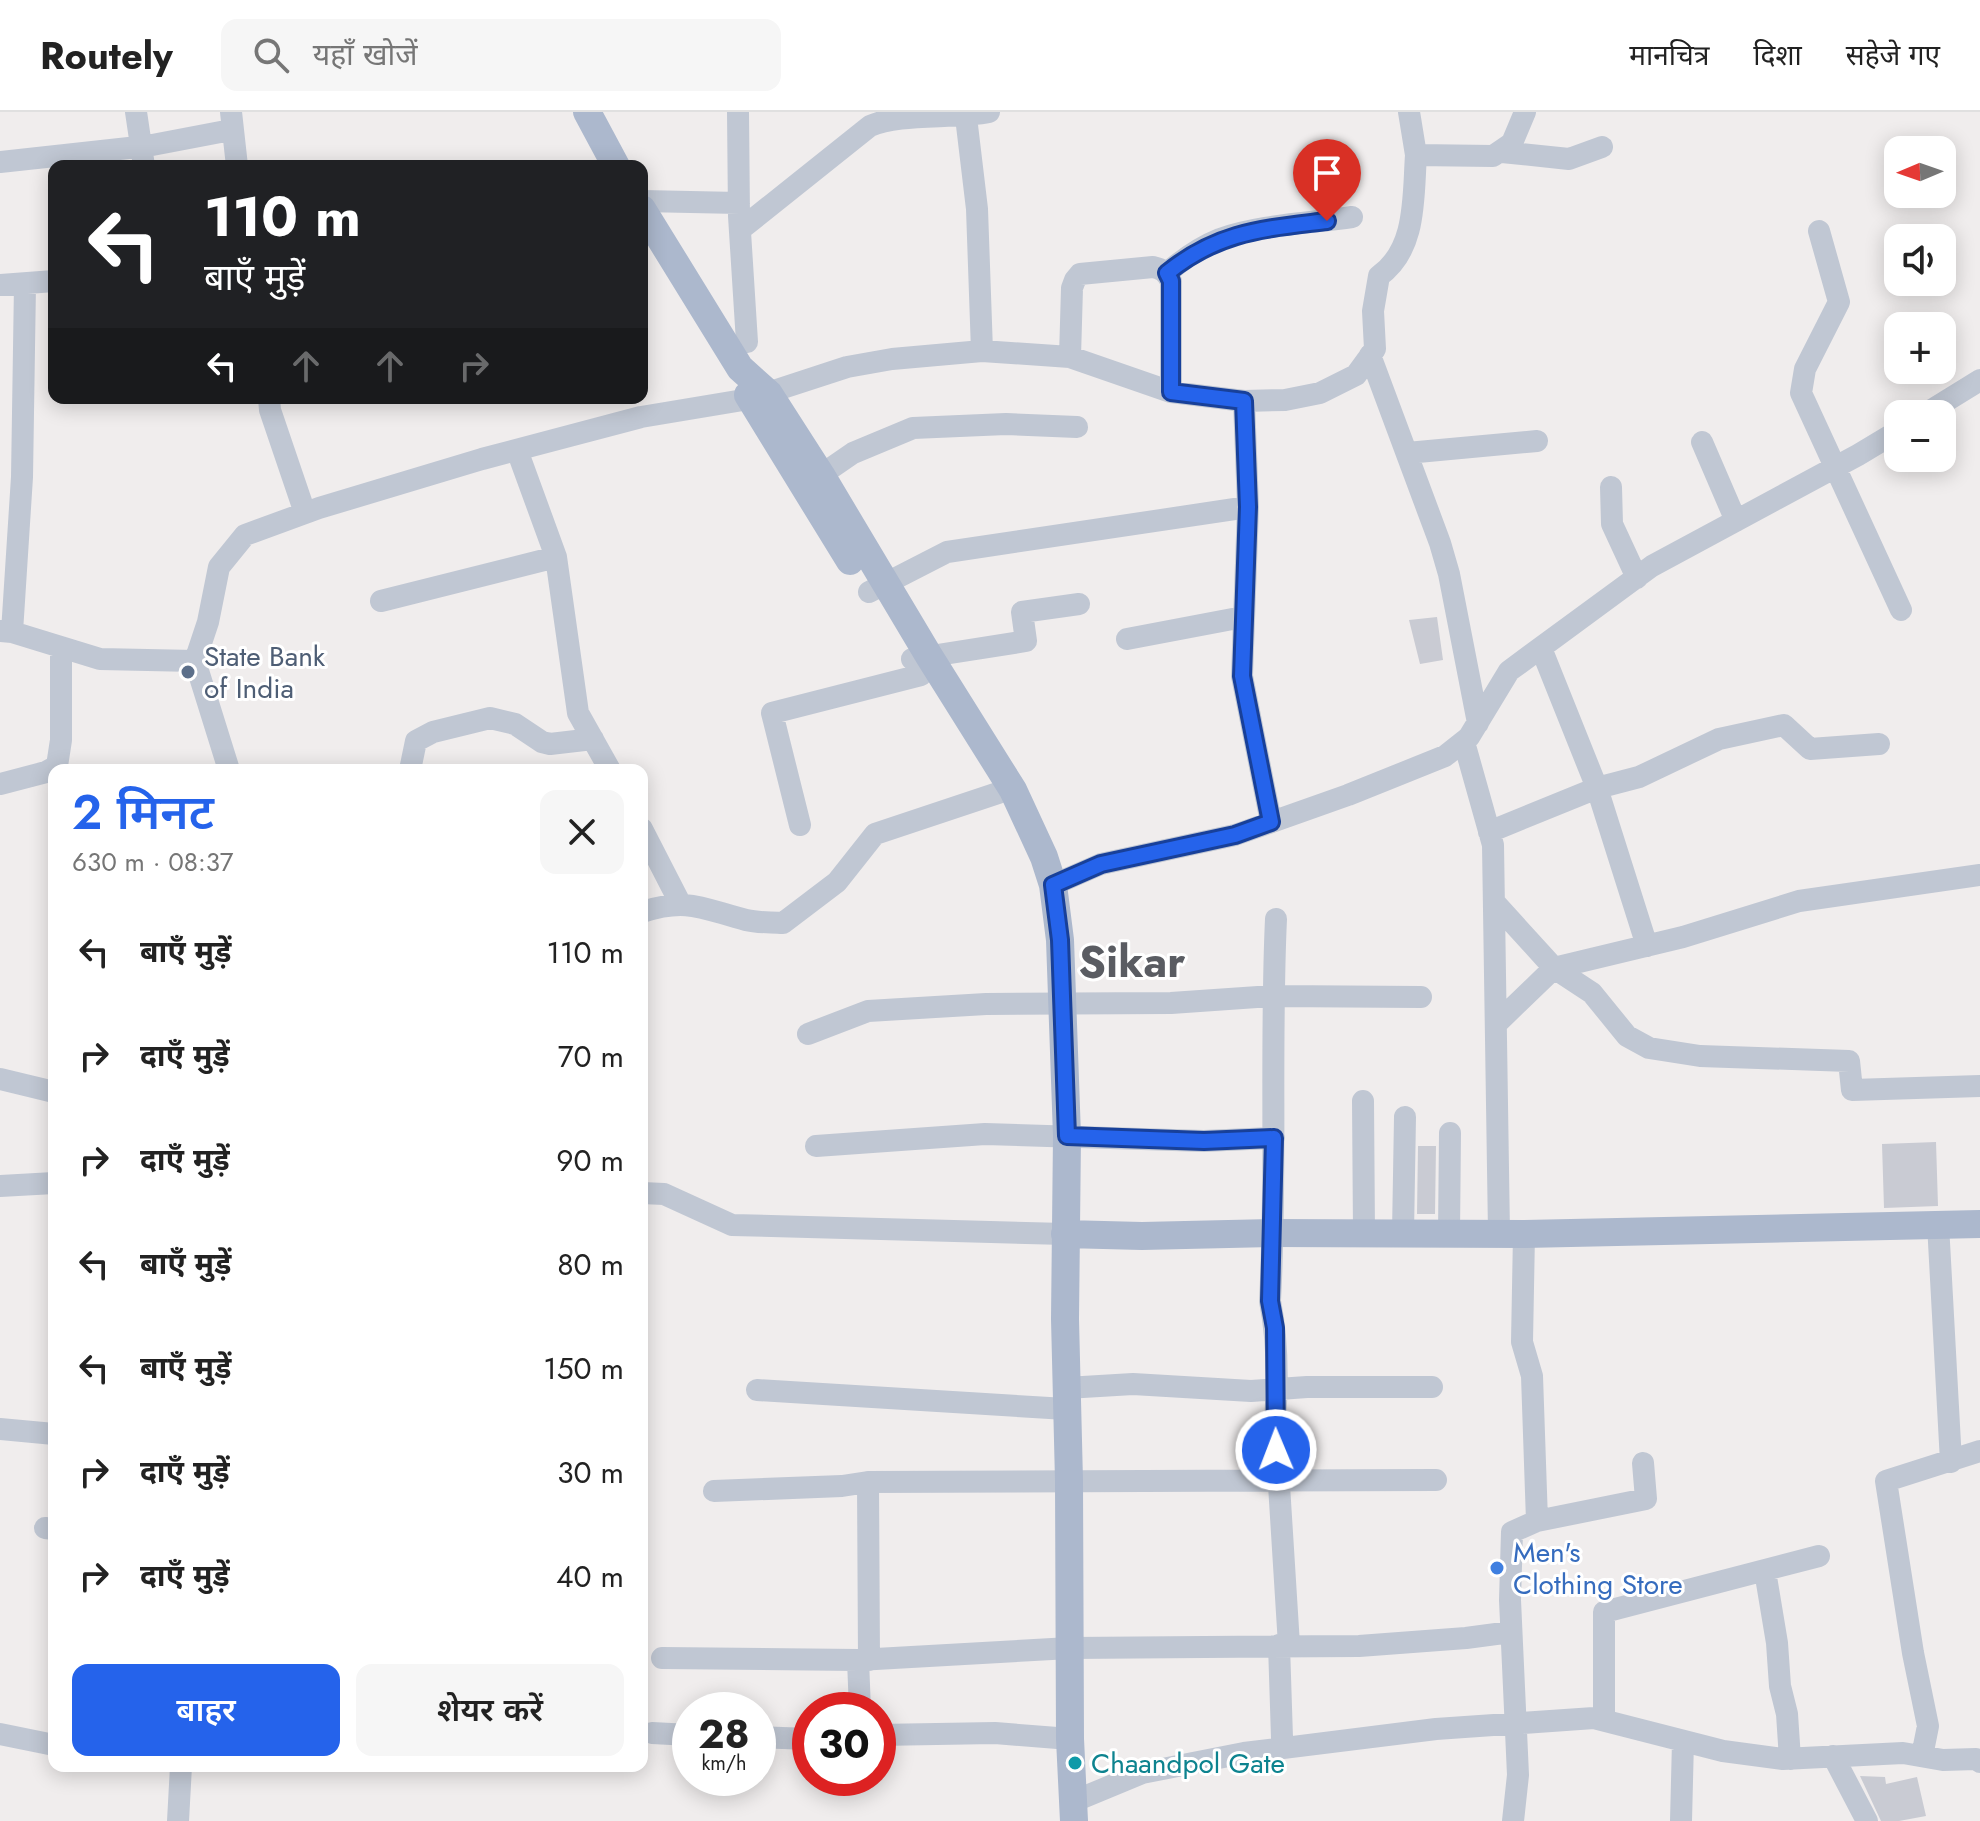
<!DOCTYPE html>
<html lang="hi">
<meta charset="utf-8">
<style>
:root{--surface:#fff;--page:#f6f6f6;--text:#222;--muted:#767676;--line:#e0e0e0;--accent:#2563eb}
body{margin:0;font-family:Jost,"Noto Sans Devanagari",sans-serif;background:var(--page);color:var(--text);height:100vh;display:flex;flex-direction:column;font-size:30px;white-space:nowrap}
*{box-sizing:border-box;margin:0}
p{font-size:26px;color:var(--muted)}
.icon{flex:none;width:44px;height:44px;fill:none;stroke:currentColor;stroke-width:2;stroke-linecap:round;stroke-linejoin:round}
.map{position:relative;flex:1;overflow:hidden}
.sheet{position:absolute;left:48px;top:652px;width:600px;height:1008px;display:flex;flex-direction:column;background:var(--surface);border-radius:16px;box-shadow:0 4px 20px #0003}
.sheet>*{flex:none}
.hud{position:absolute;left:48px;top:48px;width:600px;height:244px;border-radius:16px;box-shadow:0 4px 20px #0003;background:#202124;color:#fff;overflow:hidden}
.needle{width:52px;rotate:268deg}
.controls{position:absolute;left:1884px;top:24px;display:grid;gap:16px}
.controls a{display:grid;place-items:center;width:72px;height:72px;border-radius:16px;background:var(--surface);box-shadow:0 4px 20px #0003;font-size:40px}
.speed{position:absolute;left:672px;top:1580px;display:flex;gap:16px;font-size:40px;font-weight:700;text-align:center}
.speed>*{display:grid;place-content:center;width:104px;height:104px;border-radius:50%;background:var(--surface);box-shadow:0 4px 20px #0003;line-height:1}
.speed small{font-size:20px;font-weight:400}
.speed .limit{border:12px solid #d22;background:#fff;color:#111}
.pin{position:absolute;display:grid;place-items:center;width:68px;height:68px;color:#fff;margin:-82px -34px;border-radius:50% 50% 50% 0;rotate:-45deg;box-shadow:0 0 8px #0007}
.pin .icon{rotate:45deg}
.me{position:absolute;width:88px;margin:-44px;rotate:359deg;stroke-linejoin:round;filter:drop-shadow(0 0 6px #0008)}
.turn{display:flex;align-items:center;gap:28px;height:168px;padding:0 24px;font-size:36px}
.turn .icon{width:104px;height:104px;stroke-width:2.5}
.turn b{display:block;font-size:56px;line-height:68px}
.lanes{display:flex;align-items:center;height:76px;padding:0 24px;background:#0003;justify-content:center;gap:40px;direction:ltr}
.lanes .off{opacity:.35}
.round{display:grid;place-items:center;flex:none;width:84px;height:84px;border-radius:16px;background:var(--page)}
.headline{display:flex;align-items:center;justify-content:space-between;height:136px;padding:0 24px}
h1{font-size:48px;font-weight:600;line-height:60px;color:var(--accent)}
.button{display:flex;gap:16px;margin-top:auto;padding:16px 24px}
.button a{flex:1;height:92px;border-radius:16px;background:var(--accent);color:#fff;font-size:32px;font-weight:600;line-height:92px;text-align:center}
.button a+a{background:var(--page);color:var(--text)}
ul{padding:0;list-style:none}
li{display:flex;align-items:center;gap:24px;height:104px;padding:0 24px}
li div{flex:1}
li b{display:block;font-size:30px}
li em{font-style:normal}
header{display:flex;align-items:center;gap:48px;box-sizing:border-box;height:112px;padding:0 40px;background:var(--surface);border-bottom:2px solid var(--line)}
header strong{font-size:38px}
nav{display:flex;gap:44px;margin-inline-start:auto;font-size:28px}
.search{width:560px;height:72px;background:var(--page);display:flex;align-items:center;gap:20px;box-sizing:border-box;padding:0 28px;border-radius:16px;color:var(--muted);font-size:30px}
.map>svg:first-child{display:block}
</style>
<header>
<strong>Routely</strong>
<div class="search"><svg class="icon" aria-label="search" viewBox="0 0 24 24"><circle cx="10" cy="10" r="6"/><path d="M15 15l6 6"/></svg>यहाँ खोजें</div>
<nav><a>मानचित्र</a><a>दिशा</a><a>सहेजे गए</a></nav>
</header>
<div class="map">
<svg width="1980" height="1709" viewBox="0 0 1980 1709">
<rect width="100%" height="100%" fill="#f0eded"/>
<path fill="#c9cbd3" d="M1437,505L1443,548L1420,552L1409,508Z
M1936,1030L1938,1094L1884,1096L1882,1032Z
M1418,1034H1436L1435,1102H1417Z
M1860,1664L1885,1665L1886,1672L1917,1665L1926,1704L1899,1709H1881Z"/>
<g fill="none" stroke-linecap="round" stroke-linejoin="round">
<path stroke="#c0c7d3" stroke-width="22" d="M136,0L144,54
M231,0L237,54
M738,0L739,104L747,230
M1409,0L1416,43
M966,5L977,97L982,239
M1502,40L1569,47L1602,35
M0,50L147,34L231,18
M642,89L739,91
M741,117L870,14C898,1 955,7 989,0
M1819,119L1839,190L1805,257L1801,281L1901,498
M1167,161C1183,147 1200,135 1220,127C1258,113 1312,111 1352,105
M0,173L54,169
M1370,243L1440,431L1449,462L1478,611
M1070,245L1072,176L1075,168L1080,162L1153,155C1162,157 1166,160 1171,169V280
M269,286L270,298L305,401
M1244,289L1248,395L1242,564L1271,710
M1925,302L1980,268
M1702,330L1736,409
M517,338L556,445L578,601L610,658
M1407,341L1537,329
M808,372L853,341L913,316L1006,312L1077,315
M1611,375L1612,412L1637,466
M869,480L947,440L1248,395
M381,489L556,445
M0,519L12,520L100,547L195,549L229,658
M12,520L22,365L25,172
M1127,527L1243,505
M1541,536L1597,676L1647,834
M912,547L1026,529L1022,500L1079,492
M195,549L208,510L219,455L245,423L319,396L482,347L641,305L749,287L847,255L892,247L982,239L1070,245L1171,280L1244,289L1285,288L1320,281L1356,263L1375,237L1373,199L1379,164C1417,137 1413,85 1416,43L1493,44L1512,31L1525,0
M1464,630L1493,733L1499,1121
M410,658L416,629L433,620L490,606L515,612L542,630L550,632L593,627
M0,672L46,660L57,654L61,628V535
M800,713L772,601L921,563
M642,717L680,791
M1489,720L1597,676L1639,665L1719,627L1784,613L1810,637L1879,632
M1053,773L1101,752L1235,723L1348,683L1445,644L1469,625L1509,559L1652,454L1858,343L1898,319
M1494,790L1554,856L1592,881L1627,924L1649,936L1700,944L1849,949L1852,978L1980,974
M642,800C688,785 703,797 746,808C758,811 771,810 783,811L837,770L875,722L998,681
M1276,807C1270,934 1277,1062 1270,1189C1278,1229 1278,1268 1275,1309L1289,1533
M1496,912L1554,856L1683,825L1799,789L1980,763
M808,922L868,899L986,892L1171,891L1273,884L1421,885
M0,967L54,980
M1363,989L1364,1121
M816,1034L985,1022L1204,1029L1274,1026
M0,1074L54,1071
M642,1081L664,1082L732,1113L1065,1122
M1938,1112L1951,1350
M1403,1121L1405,1005
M1449,1121L1450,1021
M1066,1276L1133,1272L1251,1279L1307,1275H1432
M757,1278L1066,1297
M0,1317L54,1322
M868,1370L869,1548
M714,1379L842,1374L868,1370L1436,1368
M1537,1409L1646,1387L1643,1351
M45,1416L54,1417
M1765,1459L1777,1531L1780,1574L1787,1602L1790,1647
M1279,1533L1282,1626
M662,1546L858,1548L1070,1536L1359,1534L1466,1526L1511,1520
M858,1548L860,1598
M1604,1608V1500L1819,1444
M652,1621L690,1623
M0,1622L54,1633
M878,1623L995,1621L1070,1627
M758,1625L810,1627
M1833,1644L1867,1709
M1922,1644L1928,1614L1913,1541L1886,1369L1980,1339
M1072,1690L1142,1661L1244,1641L1436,1617L1594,1606L1723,1639L1783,1647L1903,1641L1943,1648L1976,1647L1980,1650
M178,1709L181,1654
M1513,1709L1518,1663L1510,1488L1512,1420L1537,1409L1532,1264L1522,1230L1524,1122
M1681,1709L1683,1629"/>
<path stroke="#acb8cd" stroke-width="28" d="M587,0L616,54
M642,97L740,256L769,282L821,363L929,544L1013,678L1044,745L1053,773L1060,828L1067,1024L1065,1207L1069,1369L1070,1627L1074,1709
M748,283L850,449
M1065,1122L1142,1124L1272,1121L1524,1122L1980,1112"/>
</g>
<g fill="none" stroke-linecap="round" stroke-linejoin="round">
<defs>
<path id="route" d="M1276,1338L1275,1216L1270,1189L1274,1026L1204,1029L1067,1024L1060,828L1053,773L1101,752L1235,723L1271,710L1242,564L1248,395L1244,289L1171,280V169L1167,161C1219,119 1263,117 1327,109"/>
</defs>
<use href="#route" stroke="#184099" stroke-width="20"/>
<use href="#route" stroke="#2563eb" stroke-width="14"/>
</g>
<circle fill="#5c6f8a" stroke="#fff" stroke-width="3" cx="188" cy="560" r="8"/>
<circle fill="#3f7fe0" stroke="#fff" stroke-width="3" cx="1497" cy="1456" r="8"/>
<circle fill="#0f9aa8" stroke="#fff" stroke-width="3" cx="1075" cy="1651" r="8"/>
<g text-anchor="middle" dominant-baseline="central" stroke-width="6" stroke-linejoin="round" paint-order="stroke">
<g font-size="28" fill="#4e5e75" stroke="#fff" text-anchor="start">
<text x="204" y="544">State Bank<tspan x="204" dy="32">of India</tspan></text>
</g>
<g font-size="28" fill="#366cbe" stroke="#fff" text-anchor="start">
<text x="1513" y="1440">Men's<tspan x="1513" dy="32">Clothing Store</tspan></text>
</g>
<g font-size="28" fill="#0d838f" stroke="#fff" text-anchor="start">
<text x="1091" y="1651">Chaandpol Gate</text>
</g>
<g font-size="44" font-weight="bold" fill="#5a5c62" stroke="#fff">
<text x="1132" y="850">Sikar</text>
</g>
</g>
</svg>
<div class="controls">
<a><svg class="needle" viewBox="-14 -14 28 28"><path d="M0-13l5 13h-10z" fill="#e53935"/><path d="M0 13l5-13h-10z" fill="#767676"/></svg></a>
<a><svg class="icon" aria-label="sound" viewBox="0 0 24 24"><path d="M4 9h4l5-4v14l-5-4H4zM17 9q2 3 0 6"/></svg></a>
<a>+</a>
<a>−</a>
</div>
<div class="speed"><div>28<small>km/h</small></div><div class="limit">30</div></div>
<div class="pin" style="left:1327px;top:109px;background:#d93025"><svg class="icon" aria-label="arrive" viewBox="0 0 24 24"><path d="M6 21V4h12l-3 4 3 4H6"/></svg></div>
<svg class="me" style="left:1276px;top:1338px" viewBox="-20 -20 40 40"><circle r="17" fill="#2563eb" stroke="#fff" stroke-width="3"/><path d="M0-11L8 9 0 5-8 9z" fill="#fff"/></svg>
<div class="hud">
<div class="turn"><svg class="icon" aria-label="left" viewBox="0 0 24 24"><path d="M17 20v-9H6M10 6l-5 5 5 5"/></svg><div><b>110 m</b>बाएँ मुड़ें</div></div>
<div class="lanes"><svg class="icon" aria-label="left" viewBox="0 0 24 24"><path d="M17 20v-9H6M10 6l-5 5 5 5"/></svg><svg class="icon off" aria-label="ahead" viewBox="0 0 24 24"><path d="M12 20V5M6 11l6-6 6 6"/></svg><svg class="icon off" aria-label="ahead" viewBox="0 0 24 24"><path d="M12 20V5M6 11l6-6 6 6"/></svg><svg class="icon off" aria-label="right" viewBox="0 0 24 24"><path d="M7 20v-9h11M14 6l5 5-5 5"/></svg></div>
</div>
<section class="sheet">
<div class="headline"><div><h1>2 मिनट</h1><p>630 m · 08:37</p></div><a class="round"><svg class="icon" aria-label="close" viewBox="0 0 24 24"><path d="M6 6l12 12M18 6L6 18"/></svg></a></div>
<ul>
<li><svg class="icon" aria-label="left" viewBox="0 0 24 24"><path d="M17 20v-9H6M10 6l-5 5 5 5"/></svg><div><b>बाएँ मुड़ें</b></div><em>110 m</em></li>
<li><svg class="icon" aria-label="right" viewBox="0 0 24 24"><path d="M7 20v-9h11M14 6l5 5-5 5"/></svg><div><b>दाएँ मुड़ें</b></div><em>70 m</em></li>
<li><svg class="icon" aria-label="right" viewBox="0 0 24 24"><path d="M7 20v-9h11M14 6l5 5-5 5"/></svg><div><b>दाएँ मुड़ें</b></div><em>90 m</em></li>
<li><svg class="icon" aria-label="left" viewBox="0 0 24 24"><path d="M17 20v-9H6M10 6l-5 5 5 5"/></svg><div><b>बाएँ मुड़ें</b></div><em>80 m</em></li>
<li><svg class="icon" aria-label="left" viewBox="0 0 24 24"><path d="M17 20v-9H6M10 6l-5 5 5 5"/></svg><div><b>बाएँ मुड़ें</b></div><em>150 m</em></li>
<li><svg class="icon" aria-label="right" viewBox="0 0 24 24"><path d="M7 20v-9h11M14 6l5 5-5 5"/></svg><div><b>दाएँ मुड़ें</b></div><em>30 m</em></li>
<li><svg class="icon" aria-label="right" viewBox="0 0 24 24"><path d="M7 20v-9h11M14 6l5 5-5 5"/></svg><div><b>दाएँ मुड़ें</b></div><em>40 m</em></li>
</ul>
<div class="button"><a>बाहर</a><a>शेयर करें</a></div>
</section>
</div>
